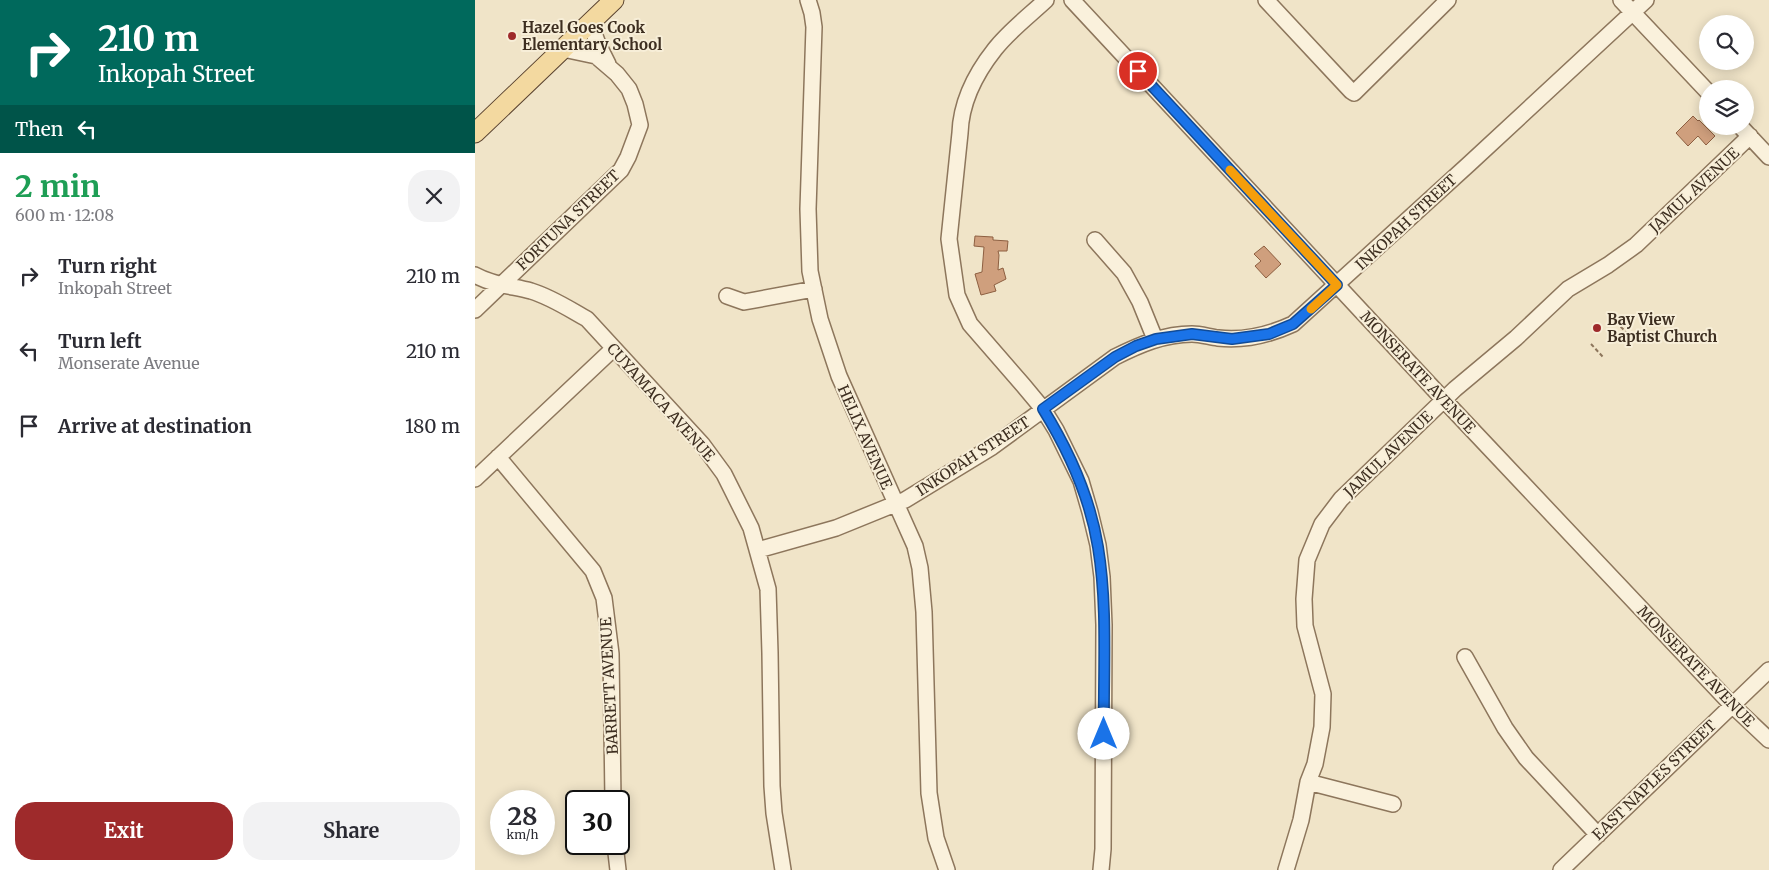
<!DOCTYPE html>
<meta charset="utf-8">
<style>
:root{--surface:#fff;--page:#f2f2f3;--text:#2b2b33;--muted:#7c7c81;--accent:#9e2a2b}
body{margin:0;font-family:Merriweather,serif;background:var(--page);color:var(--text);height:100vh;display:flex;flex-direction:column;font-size:19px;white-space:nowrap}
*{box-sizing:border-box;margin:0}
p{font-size:16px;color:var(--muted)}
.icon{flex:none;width:28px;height:28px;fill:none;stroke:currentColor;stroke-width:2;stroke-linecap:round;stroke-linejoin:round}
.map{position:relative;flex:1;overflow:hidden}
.sheet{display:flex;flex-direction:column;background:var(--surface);width:475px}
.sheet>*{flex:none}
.guide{background:#00695c;color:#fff;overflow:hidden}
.fabs{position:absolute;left:1224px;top:15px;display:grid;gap:10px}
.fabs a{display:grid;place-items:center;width:55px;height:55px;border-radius:50%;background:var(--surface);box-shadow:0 2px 12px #0003;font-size:25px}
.speed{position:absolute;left:15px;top:790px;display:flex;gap:10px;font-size:25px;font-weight:700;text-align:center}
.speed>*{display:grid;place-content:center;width:65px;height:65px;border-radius:50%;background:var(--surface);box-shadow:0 2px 12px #0003;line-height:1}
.speed small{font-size:12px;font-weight:400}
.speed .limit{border:2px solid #111;border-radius:8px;background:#fff;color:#111}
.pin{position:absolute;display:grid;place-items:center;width:42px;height:42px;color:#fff;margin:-21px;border:2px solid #fff;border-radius:50%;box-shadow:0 1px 5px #0007}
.me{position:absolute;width:55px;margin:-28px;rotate:0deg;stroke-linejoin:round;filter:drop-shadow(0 0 4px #0008)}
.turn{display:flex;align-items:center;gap:18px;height:105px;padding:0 15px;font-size:22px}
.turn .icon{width:65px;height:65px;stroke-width:2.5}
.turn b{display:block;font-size:35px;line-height:42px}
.then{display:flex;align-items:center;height:48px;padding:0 15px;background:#0003;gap:10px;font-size:19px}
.round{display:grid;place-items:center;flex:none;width:52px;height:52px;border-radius:20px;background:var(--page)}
.summary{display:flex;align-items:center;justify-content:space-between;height:85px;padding:0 15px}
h1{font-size:30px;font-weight:700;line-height:38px;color:#1e9e55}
.cta{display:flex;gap:10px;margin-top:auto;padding:10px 15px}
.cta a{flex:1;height:58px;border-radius:20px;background:var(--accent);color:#fff;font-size:20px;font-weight:700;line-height:58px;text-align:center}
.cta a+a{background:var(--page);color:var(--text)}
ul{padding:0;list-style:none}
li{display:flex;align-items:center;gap:15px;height:75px;padding:0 15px}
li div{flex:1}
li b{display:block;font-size:19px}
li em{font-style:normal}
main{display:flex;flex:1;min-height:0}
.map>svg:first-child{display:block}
</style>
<main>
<section class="sheet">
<div class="guide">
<div class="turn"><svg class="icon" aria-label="right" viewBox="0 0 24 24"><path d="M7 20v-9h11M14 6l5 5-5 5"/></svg><div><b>210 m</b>Inkopah Street</div></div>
<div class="then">Then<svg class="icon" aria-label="left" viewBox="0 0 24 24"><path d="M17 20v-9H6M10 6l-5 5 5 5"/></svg></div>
</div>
<div class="summary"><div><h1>2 min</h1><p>600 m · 12:08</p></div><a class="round"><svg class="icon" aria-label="close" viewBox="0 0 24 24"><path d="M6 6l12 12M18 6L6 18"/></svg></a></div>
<ul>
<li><svg class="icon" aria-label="right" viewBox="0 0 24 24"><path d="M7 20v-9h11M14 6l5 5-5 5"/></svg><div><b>Turn right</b><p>Inkopah Street</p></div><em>210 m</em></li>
<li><svg class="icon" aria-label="left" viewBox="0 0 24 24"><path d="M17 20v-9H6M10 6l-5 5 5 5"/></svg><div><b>Turn left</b><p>Monserate Avenue</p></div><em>210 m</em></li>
<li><svg class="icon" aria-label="arrive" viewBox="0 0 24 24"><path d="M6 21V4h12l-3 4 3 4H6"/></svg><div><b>Arrive at destination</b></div><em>180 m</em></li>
</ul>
<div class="cta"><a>Exit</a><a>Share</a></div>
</section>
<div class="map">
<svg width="1294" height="870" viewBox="0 0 1294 870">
<rect width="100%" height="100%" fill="#f0e4c8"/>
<path fill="#cf9f7d" stroke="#8d5f41" d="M1218,116L1223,121L1224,120L1240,136L1231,145L1223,136L1213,146L1201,133Z
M500,236L518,237V240L533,241L532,251H523L524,255L523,270L528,268L531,279L519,285L521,291L506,295L500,274L507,272L509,247L499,246Z
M789,246L806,264L791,278L780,266L786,261L779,254Z"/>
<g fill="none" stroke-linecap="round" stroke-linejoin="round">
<defs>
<path id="minor" d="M333,0L337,13L339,27L333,209L335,271L345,319L364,376L440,546L445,568L449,612L454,793L461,838L472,870
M571,0C555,15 534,31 520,49C501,73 486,103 485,133L474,239L482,295L495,324L548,385L568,409L581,430L606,481L615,512L623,545L627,577L629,625L628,849L626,870
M597,0L969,400L1257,705L1294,740
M791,0L876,91L879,93L973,0
M1146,0L1232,91
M115,23L123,44L133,64
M1265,126L1294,157
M620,240L649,273L665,302L680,339
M0,275C18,285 37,286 56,291C76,297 94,309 112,319L227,444L249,474L276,528L293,589L295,653L297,786L299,813L308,870
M252,296L269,302L339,289
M0,310L146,170L153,157L165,125L160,104L154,89L142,74L121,56L88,49
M23,457L118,571L129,598L136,654L138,801
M0,479L138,349
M283,550L361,528L430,500L517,447L640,357C664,345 689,334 717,334C725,334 735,337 743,338C769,341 794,335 818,324L994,164L1171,0
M990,657L1030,728L1051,758L1123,835
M833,782L918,804
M140,844L143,870
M811,870L826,820L833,782L840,764L847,727L848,694L830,626L829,599L832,560L847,524L866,499L980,389L1041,338L1093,289L1133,265L1161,245L1275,136
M1086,870L1294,670"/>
<path id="major" d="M0,133L139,0"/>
</defs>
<use href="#minor" stroke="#8d765c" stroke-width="18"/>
<use href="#major" stroke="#5b4430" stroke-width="21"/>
<path stroke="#8d765c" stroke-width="2" stroke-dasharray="4 2.5" stroke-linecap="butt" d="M1141,322L1153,334
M1116,344L1128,357"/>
<use href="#minor" stroke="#faf1dc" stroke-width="15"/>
<use href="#major" stroke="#f3d9a0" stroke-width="19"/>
</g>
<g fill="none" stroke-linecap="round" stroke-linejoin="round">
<defs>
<path id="route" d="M629,734C628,672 633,608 623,547C615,497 594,451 568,409L640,357L661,346L681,339L717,334L757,339L794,334L818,324L862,285L663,71"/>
</defs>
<use href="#route" stroke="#114b97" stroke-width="12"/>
<use href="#route" stroke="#1a73e8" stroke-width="9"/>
<path stroke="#f59e0b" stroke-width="9" d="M755,170L862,285L836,309"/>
</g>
<g fill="#9e2a2b" stroke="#f7eed8" stroke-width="2">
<circle cx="37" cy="36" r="5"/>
<circle cx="1122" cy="328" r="5"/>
</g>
<g text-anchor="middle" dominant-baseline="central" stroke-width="4" stroke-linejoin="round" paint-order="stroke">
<g font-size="15" font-weight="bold" fill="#3d2e20" stroke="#f7eed8" text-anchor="start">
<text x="47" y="27">Hazel Goes Cook<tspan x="47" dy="17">Elementary School</tspan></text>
<text x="1132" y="319">Bay View<tspan x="1132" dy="17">Baptist Church</tspan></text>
</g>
<g font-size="15" fill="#3d2e20" stroke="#f7eed8">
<text transform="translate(1219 190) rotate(-43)">JAMUL AVENUE</text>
<text transform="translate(93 220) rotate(-44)">FORTUNA STREET</text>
<text transform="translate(931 222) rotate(-43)">INKOPAH STREET</text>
<text transform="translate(943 372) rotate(47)">MONSERATE AVENUE</text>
<text transform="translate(186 402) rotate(48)">CUYAMACA AVENUE</text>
<text transform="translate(390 437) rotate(66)">HELIX AVENUE</text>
<text transform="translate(913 454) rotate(-44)">JAMUL AVENUE</text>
<text transform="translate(498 456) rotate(-33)">INKOPAH STREET</text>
<text transform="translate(1221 666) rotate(46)">MONSERATE AVENUE</text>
<text transform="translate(134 686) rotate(-93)">BARRETT AVENUE</text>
<text transform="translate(1179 780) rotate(-44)">EAST NAPLES STREET</text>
</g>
</g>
</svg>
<div class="fabs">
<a><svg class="icon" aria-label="search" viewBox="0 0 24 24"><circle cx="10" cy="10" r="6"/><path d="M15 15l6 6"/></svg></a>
<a><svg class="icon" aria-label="layers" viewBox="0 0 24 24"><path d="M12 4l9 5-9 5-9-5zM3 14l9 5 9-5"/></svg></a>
</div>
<div class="speed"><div>28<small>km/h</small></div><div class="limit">30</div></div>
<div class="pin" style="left:663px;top:71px;background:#d93025"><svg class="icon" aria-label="arrive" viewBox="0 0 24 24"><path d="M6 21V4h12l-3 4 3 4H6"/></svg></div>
<svg class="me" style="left:629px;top:734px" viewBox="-20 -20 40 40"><circle r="19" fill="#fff"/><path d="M0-13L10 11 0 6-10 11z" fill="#1a73e8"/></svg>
</div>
</main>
